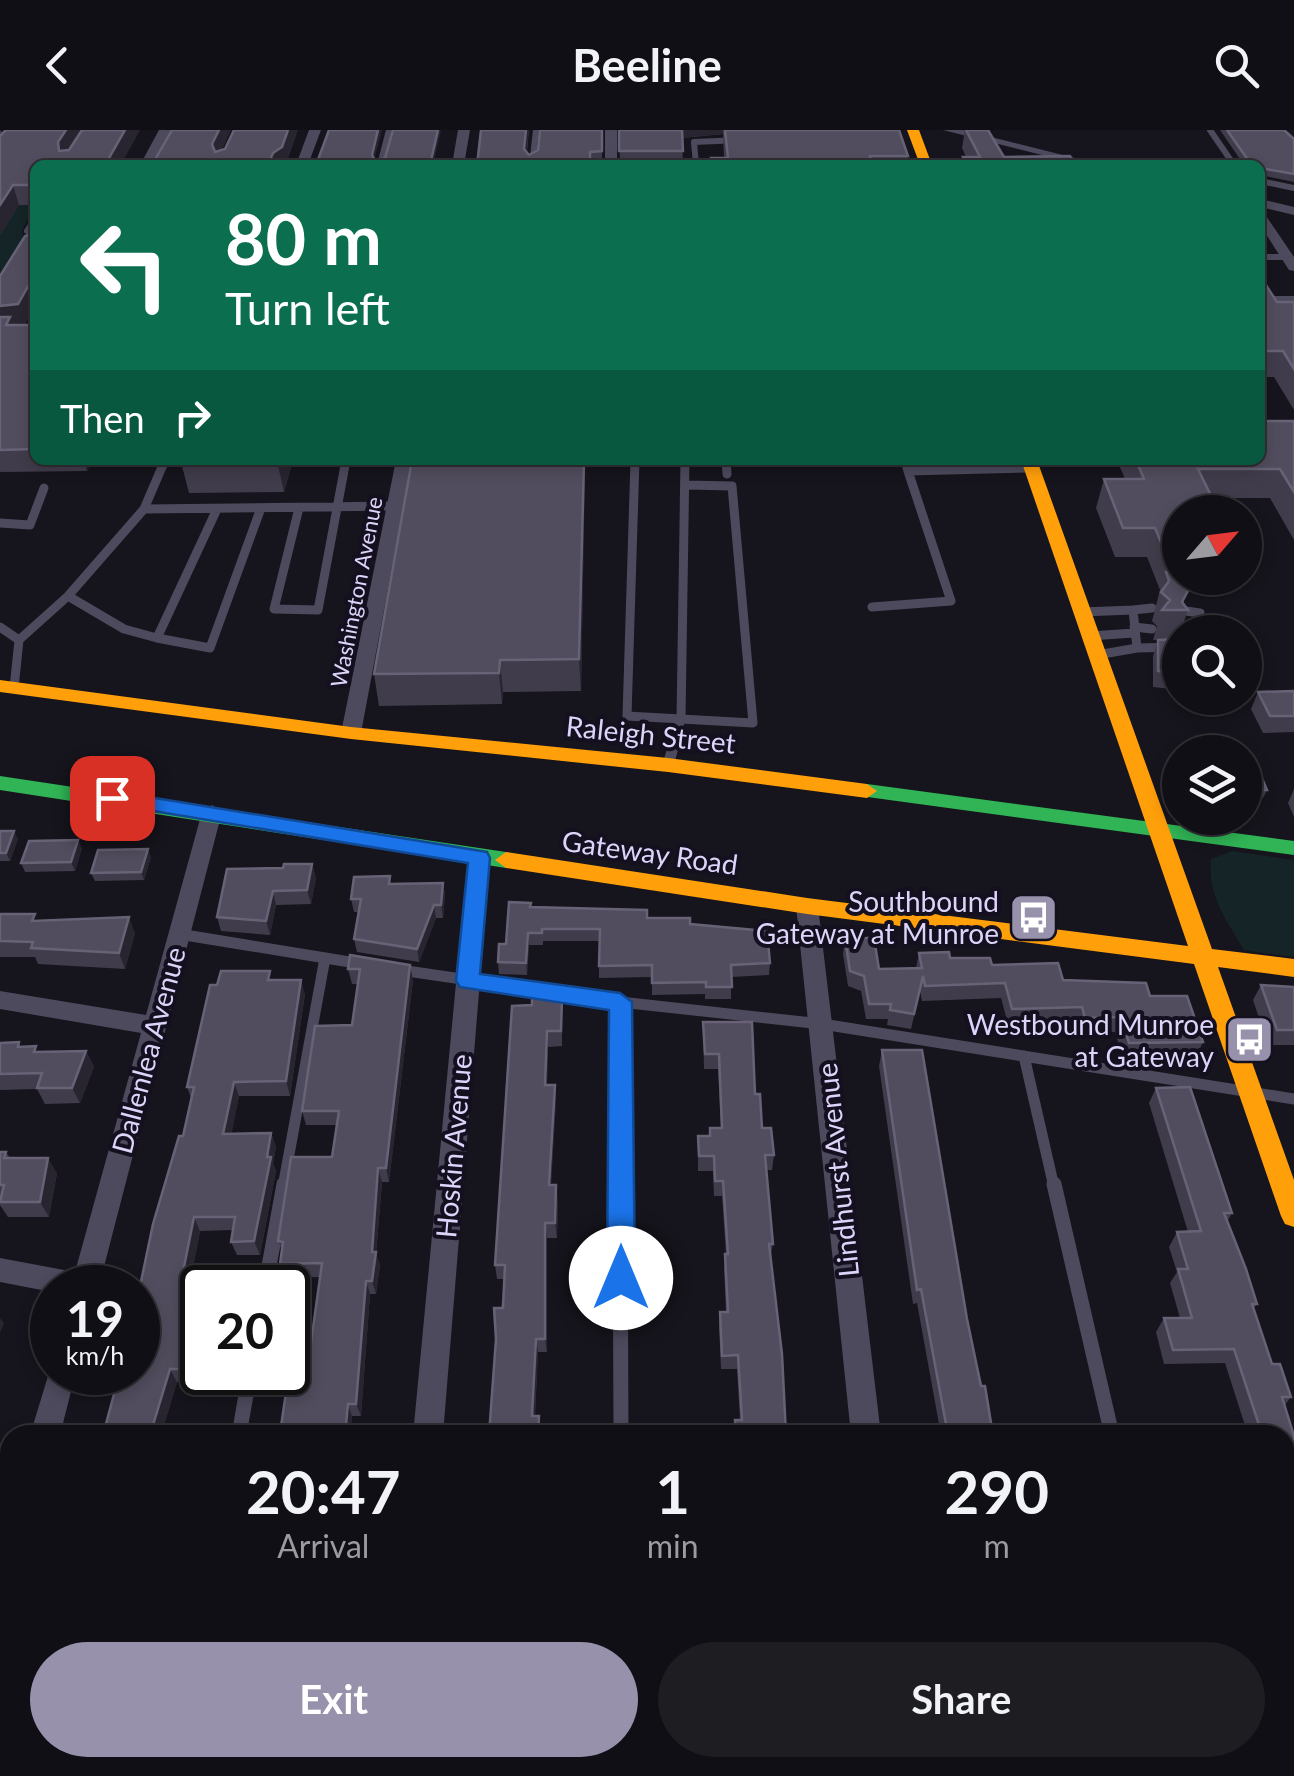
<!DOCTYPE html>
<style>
:root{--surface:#100f15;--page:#1e1d22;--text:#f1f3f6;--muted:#9c9ca0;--line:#302f34;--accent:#9791ac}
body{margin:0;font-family:Lato,sans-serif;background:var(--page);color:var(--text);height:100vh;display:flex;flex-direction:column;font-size:38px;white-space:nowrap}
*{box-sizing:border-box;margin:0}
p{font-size:32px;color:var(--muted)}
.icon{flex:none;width:55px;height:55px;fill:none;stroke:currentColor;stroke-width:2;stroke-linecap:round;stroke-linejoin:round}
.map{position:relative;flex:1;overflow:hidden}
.details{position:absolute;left:0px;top:1295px;width:1295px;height:352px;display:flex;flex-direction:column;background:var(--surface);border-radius:30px 30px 0 0;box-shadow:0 5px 15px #0003,0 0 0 2px var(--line)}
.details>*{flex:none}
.guide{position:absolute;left:30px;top:30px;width:1235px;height:305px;border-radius:15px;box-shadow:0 5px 15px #0003,0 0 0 2px var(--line);background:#0b6e4f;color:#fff;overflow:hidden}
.needle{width:65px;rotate:62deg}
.buttons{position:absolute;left:1162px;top:365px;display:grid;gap:20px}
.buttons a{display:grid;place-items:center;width:100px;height:100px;border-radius:50%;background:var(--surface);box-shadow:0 5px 15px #0003,0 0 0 2px var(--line);font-size:50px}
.speed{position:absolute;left:30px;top:1135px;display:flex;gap:20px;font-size:50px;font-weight:700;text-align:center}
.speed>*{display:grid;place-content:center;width:130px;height:130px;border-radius:50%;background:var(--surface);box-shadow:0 5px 15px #0003,0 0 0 2px var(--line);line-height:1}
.speed small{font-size:25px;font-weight:400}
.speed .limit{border:5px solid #111;border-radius:15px;background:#fff;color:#111}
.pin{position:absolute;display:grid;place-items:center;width:85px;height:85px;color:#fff;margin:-42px;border-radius:20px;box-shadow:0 5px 15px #0006}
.me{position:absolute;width:110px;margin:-55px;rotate:0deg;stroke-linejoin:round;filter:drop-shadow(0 0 8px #0008)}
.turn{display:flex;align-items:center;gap:35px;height:210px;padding:0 30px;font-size:45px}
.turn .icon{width:130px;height:130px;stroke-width:2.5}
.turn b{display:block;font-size:70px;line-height:85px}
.then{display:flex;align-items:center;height:95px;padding:0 30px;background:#0003;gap:20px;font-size:38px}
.eta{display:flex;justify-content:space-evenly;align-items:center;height:170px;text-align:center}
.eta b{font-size:60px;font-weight:700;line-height:70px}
.button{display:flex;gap:20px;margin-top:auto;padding:20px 30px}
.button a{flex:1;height:115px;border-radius:60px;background:var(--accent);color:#fff;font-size:40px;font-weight:700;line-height:115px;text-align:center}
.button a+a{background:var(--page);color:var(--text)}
header{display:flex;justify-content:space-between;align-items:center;height:130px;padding:0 30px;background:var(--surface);font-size:45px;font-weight:700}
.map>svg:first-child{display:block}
</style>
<header><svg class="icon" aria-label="back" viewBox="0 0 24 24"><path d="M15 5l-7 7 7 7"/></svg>Beeline<svg class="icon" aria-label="search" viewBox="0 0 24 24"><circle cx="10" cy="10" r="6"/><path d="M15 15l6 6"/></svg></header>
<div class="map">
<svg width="1294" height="1646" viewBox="0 0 1294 1646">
<rect width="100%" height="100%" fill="#16141c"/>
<path fill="#142427" d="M35,74L22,101L25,113L0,149V75Z
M1232,721L1294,730V827L1244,820C1226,790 1207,765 1211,729Z"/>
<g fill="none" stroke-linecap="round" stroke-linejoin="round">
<path stroke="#4c4a5c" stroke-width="6" d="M1210,0L1234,35
M380,35L389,0
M532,35L536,0
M696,35L694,12L741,10L742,0
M1260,51L1294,58
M35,89L27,101L35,104
M1260,127H1287
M1260,169H1294"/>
<path stroke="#4c4a5c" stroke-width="9" d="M635,330L627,586L681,589L685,330
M726,330L727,344
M905,330L908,341L1031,338
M299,378L274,479L318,480L346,330
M144,379L165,330
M0,393L30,395L44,358
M68,466L124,499L157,508L217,379
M872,477L951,471L908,341
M1133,480L1152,478
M1179,480L1200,483L1199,502
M1082,482L1133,480L1137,518
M0,497L19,510L14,558
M1134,497L1152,499
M1090,506L1134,503
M157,508L210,518L261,378
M19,510L68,466L144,379L395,376
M1097,525L1137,518L1180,517
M676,606L681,589L753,593L732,356L687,355"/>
<path stroke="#4c4a5c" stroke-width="11" d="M668,635L677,604
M179,804L362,834
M400,840L620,872L822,894L1294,969
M620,872V1057
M1024,926L1054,1057
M283,1057L325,828"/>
<path stroke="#4c4a5c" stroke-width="15" d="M620,1054L621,1305
M1054,1054L1112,1305
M265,1158L284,1054
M239,1305L250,1242
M622,1638V1646
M1190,1638L1192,1646
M177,1646L179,1638"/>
<path fill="#4c4a5c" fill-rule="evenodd" d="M159,0H171L152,35H140Z
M309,0H321L308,35H296Z
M458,0H470L464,35H452Z
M605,0H617V35H605Z
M943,0H963L1103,35H1082Z
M1260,69L1294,77V85L1260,77Z
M1260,82L1264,83L1294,127V141L1289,140L1260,95Z
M396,330H412L361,603L351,609L341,603Z
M212,675L222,682L99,1156L52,1158V1162L0,1152V1128L75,1142L141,903L0,879V861L146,885L202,682Z
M479,719L490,727L443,1305H413L468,727Z
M807,768L818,776L881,1305H851L796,776Z
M52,1233V1242H76L60,1305H30Z
M10,1420V1483L0,1488V1424Z
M381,1638H415L414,1646H380Z
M884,1638H918L919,1646H885Z"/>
<path fill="#30b455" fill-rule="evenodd" d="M0,646L506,722L517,730L506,738L0,660Z
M867,654L1294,711V725L860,666L857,661L860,656Z"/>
<path fill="#ff9f0a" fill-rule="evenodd" d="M907,0H919L932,35H920Z
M1021,330H1037L1212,819L1294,829V847L1218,837L1294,1050V1097L1285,1094L1281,1086L1194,834L807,784L506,738L495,730L506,722L807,768L1188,816Z
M0,550L351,597L668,628L867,654L877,661L867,668L668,642L351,609L0,562Z"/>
</g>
<path fill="#413c4b" d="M0,0L35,35V75H19L0,105Z
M481,0H529L527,22L529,25L602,0V35H477Z
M619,0H899L908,26L907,35H711V28H724L723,4L682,8L683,35H620Z
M965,0H988L1004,27L1075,35H962L963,27H966L962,18Z
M1220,0H1284L1294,9V52L1260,45V35H1244Z
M35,103V176L25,194L35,195V330H92L87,341L0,342V146Z
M1260,146L1277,172H1294V280L1274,247H1260Z
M1260,291H1294V410L1270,368H1212L1180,382V448H1231L1228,454H1184V474L1188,480L1178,509L1153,510L1157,496L1152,491L1160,460L1147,427H1115L1096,378L1104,349H1125L1117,330H1260Z
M293,330L284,362L189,363L181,332Z
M412,330H585L581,561L503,562L502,574L379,576L374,544Z
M1180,509V560L1153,557V526L1158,510Z
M1294,561V602L1263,603L1251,579L1258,562Z
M1245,639L1267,660L1263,668H1245Z
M1294,659V687L1288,673Z
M0,701L18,709L10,731H0Z
M82,718L75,741L25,742L21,733Z
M151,727L144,750L95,751L91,743Z
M312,734L316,748L311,774L276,775L270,805L221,801L217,787L283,738Z
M443,753L445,765L443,788H436L419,832L357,822L354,809L358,782H354L351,769L391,754Z
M531,777L647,788L690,794L770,833L769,845L731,847V869H705V864L652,865V847L599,848V811H543V815H529L527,845L499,844L498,832L506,814Z
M0,784L38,791L135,803L125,839L38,834L35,827H0Z
M845,808L879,839L916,838L919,823L992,835L1150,866L1203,912L1196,927L1123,928L1115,902L1080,903L1077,892L1008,894L1001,868L922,871L920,861L911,899L887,895L888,889H866L861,861L848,856L843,824Z
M350,825L413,850L389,1052H382L376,1124L380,1135L376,1164H370L361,1286H352L350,1305H281L280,1303L306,1249L321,1147L285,1148L280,1134L282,1121L278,1111L332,1027L336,995H306L302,981L352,895L358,854H352L348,839Z
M272,850L305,864L290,966H239L231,1004L271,1003L276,1017L273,1033L276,1041L260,1125H237L231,1112L233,1100L200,1101L189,1158L192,1165L190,1175H202V1242H234L233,1250L177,1252L161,1305L183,1006L191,968L187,957Z
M1261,855L1294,857V915H1268L1253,870Z
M562,868V916L548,917L547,955H555L556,970L551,1055L558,1070L557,1108H547V1222H538L535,1286H539L541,1305H489L504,1149H497L495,1135L532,875Z
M703,892L755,964L762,998L774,1025L772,1040H766L773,1114L770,1129L786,1305H734L735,1290H740L737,1239H721L719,1196L720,1182H726L724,1138L726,1124L722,1066H714L713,1041H698V1006H709L710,998H721L718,939H704Z
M0,913L38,922L86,921L94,937L80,973L45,974L37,959L0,960Z
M882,920L967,1189L993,1305H941L917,1173L913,1174L879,936Z
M1156,958L1232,1083L1227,1092L1257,1174L1254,1178L1272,1234L1291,1267L1285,1275L1294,1306V1445L1289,1426H1285V1305H1248L1225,1233L1164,1234L1156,1202L1164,1188H1180L1170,1153L1177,1142L1169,1117L1177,1102H1188L1149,973Z
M0,1022H6L10,1028L57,1043L49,1087H8L0,1075Z
M1294,1529V1574L1285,1544V1537Z
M1294,1586V1636L1285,1606V1593Z
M131,1638H162V1640H134Z
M261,1638H326L325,1642H265Z
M1007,1638H1065L1066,1646H1009Z"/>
<path fill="#292530" d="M66,0H83L63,35L58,12Z
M125,0H140L121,35H105Z
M219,0H231L216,33L212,14Z
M288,0H298L286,35H268L273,23Z
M378,0H382L373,34L372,25Z
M438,0H441L433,35H430Z
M526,0H529L525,35L524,19Z
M681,0H723V4L681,8Z
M13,55L19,75L0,105V75Z
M35,144V176L25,194L0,197V176Z
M84,330H92L87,341Z
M278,330H293L284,362L277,331Z
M584,330L585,347L581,561L579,529Z
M500,530L503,562L502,574L499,543Z
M14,701L18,709L10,731L6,723Z
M78,710L82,718L75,741L71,732Z
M148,719L151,727L144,750L141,742Z
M312,734L316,748L311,774L307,760Z
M443,753L445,765L443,788L441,775Z
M273,761L276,775L270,805L266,791Z
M434,775L436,788L419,832L417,819Z
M129,787L135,803L125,839L119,823Z
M528,803L529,815L527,845L526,833Z
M410,835L413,850L389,1052L386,1038Z
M301,850L305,864L290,966L286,951Z
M547,901L548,917L546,970L545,955Z
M86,921L94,937L80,973L72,958Z
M234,952L239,966L229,1018L223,1004Z
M555,955L556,970L550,1070L549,1055Z
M271,1003L276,1017L273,1033L276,1041L260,1125L254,1111Z
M48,1028L57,1043L49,1087L40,1072Z
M378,1038L382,1052L376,1124L380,1135L376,1164L372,1151V1122Z
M556,1055L558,1070L557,1108L555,1093Z
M194,1087L200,1101L189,1158L192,1165L188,1188L181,1175V1152Z
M545,1093L547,1108V1222L545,1209Z
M366,1151L370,1164L361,1286L356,1274Z
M0,1188L4,1193L0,1203Z
M536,1209L538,1222L534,1299L532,1286Z
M170,1239L177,1252L161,1305H150Z
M348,1274L352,1286L350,1305H345Z
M77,1638H89L87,1646H75Z"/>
<path fill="#524d5e" stroke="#676276" stroke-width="2.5" d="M6,0H66L58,12L59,21L69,20L82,0H125L105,35H35V55H13L0,75V6Z
M172,0H219L212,14L215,22L225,19L234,0H288L282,17L273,23L268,35H152Z
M329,0H378L372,25L376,32L385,28L393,0H438L430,35H316Z
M481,0H526L524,19L529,25L538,20L540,0H602V21L590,22V35H477Z
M619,0H682L683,21H619Z
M725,0H899L908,26H870L872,35H712L711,28H728Z
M966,0H988L1004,27L1070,26L1075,35H967L963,27H980Z
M1227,0H1284L1294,9V44L1260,38V35H1257L1254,30H1248Z
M35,103V144L18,174L0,176V146L25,106Z
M1260,146L1277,172H1294V239L1283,221H1260Z
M0,187H10L6,195H35V319L0,320Z
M1260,291H1294V362L1280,339H1198L1219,382H1180V448H1184L1180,451L1189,459L1182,472L1188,480H1162L1170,470L1161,462L1169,451L1166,442L1174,443L1155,398H1123L1104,349H1144L1136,330H1260V313H1265L1260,304Z
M182,330H278L181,332Z
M412,330H584L579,529L500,530L499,543L374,544Z
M1180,509V544L1158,541V510Z
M1294,561V586H1270L1258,562Z
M1245,639H1258L1267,660H1245Z
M0,701H14L6,723H0Z
M78,710L71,732L21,733L29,711Z
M148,719L141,742L91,743L98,720Z
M284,734H312L307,760L273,761L266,791L217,787L227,739L283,738Z
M390,746L389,754L443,753L441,775H434L417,819L354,809L361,769H351L354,747Z
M509,772L531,773L530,777L647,780V788H690V794L767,801L770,833L731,835L732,857H706V852L652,853V835L599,836L600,799H542V803H528L526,833L498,832L499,814H506Z
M0,784H35L32,791L129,787L119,823L31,818L33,812L0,811Z
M845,808H874L879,839L922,838L919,823L949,822L950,828H990L992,835L1058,833L1063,850L1146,853L1150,866H1187L1203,912L1129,913L1121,887L1085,888L1082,877L1012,879L1005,853L925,856L923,846L914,884L890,880L891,874H869L864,846L850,841Z
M350,825L410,835L386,1038H378L372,1122H376L372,1151H366L356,1274H348L345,1305H288V1303H280L288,1249H306L322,1133L280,1134L283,1112L278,1111L291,1027H332L339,981H302L315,896L352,895L360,839H348Z
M221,841H270L268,850H301L286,951L234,952L223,1004L271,1003L267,1027H271L254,1111L231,1112L235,1087H194L181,1152H186L181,1175L202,1174V1239H170L150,1305H103L120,1242H138V1166L153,1094L179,1006H183L194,957H187L210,855H217Z
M1261,855L1294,857V900H1277Z
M532,868H562L561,901H547L545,955H555L549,1055H556L555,1093H545V1209H536L532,1286H539L538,1305H489L496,1209L494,1178H503L505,1135H495L512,876L532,875Z
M703,892H752L755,964H760L762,998H771L774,1025H765L773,1114H769L782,1224L786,1305H736L735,1290H742L738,1225L722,1226L720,1182H728L725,1124H728L723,1051H715L714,1026H699L698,1006H710V998H722L719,924H705Z
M19,912L18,917L36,916L34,922L86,921L72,958H37L42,943L0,944V913Z
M882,920H922L967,1189L981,1256H985L993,1305H948L921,1159L917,1160Z
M1190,957L1232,1083H1224L1246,1139L1257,1174H1252L1272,1234H1280L1291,1267H1282L1294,1306V1415H1290L1285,1397V1305H1252L1251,1302L1261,1301L1234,1219L1173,1220L1164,1188H1192L1178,1139H1188L1177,1102L1201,1101L1156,958Z
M0,1022H6L4,1028H48L40,1072H0L4,1055H0Z
M24,1638H77L75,1646H22Z
M469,1638H526L525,1646H468Z
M747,1638H803L804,1646H748Z
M1016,1638H1065L1066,1646H1018Z"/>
<path fill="#1a73e8" stroke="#114b97" stroke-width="2.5" d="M112,661L487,722L490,728L480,844L620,863L632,872L635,1148L631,1156L621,1160L611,1156L607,1148L609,880L460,857L456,851L468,733L105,673L102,668L105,663Z"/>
<defs>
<symbol id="bus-square" viewBox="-11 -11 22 22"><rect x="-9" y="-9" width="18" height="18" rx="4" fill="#9791ac" stroke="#151020"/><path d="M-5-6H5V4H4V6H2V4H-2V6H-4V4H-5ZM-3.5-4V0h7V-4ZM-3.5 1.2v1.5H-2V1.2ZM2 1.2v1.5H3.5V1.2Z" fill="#fff"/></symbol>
</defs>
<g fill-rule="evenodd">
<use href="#bus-square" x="1006" y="760" width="55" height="55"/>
<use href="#bus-square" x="1222" y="882" width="55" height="55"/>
</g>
<g text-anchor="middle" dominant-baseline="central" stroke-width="8" stroke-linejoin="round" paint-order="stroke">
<g font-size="22" fill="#ddd4f9" stroke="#151020">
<text transform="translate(356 462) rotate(-79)">Washington Avenue</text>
</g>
<g font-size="28" fill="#ddd4f9" stroke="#151020">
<text transform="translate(651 604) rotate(6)">Raleigh Street</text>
<text transform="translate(650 722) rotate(8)">Gateway Road</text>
<text transform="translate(148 920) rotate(-75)">Dallenlea Avenue</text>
<text transform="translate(453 1016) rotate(-85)">Hoskin Avenue</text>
<text transform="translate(837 1040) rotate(-96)">Lindhurst Avenue</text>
</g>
<g font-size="28" fill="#ddd4f9" stroke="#151020" text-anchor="end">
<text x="999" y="771">Southbound<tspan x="999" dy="32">Gateway at Munroe</tspan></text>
<text x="1214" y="894">Westbound Munroe<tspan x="1214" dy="32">at Gateway</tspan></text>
</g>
</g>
</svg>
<div class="buttons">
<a><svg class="needle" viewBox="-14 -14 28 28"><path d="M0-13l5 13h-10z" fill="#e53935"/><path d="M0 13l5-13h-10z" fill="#9c9ca0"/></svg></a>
<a><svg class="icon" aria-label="search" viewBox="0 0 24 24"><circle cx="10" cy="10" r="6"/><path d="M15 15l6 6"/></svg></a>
<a><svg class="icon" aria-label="layers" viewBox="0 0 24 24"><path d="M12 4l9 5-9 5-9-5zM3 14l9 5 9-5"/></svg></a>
</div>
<div class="speed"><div>19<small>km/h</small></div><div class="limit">20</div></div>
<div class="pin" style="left:112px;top:668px;background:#d93025"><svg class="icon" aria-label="arrive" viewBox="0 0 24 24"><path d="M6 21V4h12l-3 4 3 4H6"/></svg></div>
<svg class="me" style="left:621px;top:1148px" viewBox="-20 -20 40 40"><circle r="19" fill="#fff"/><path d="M0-13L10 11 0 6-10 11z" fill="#1a73e8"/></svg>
<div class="guide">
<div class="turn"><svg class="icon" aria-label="left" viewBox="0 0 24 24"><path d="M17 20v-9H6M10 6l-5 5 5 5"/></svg><div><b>80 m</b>Turn left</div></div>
<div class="then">Then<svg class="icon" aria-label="right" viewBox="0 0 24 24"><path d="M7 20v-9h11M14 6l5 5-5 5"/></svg></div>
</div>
<section class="details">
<div class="eta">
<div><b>20:47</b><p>Arrival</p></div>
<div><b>1</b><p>min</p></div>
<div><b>290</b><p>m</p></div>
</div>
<div class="button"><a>Exit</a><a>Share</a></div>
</section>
</div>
